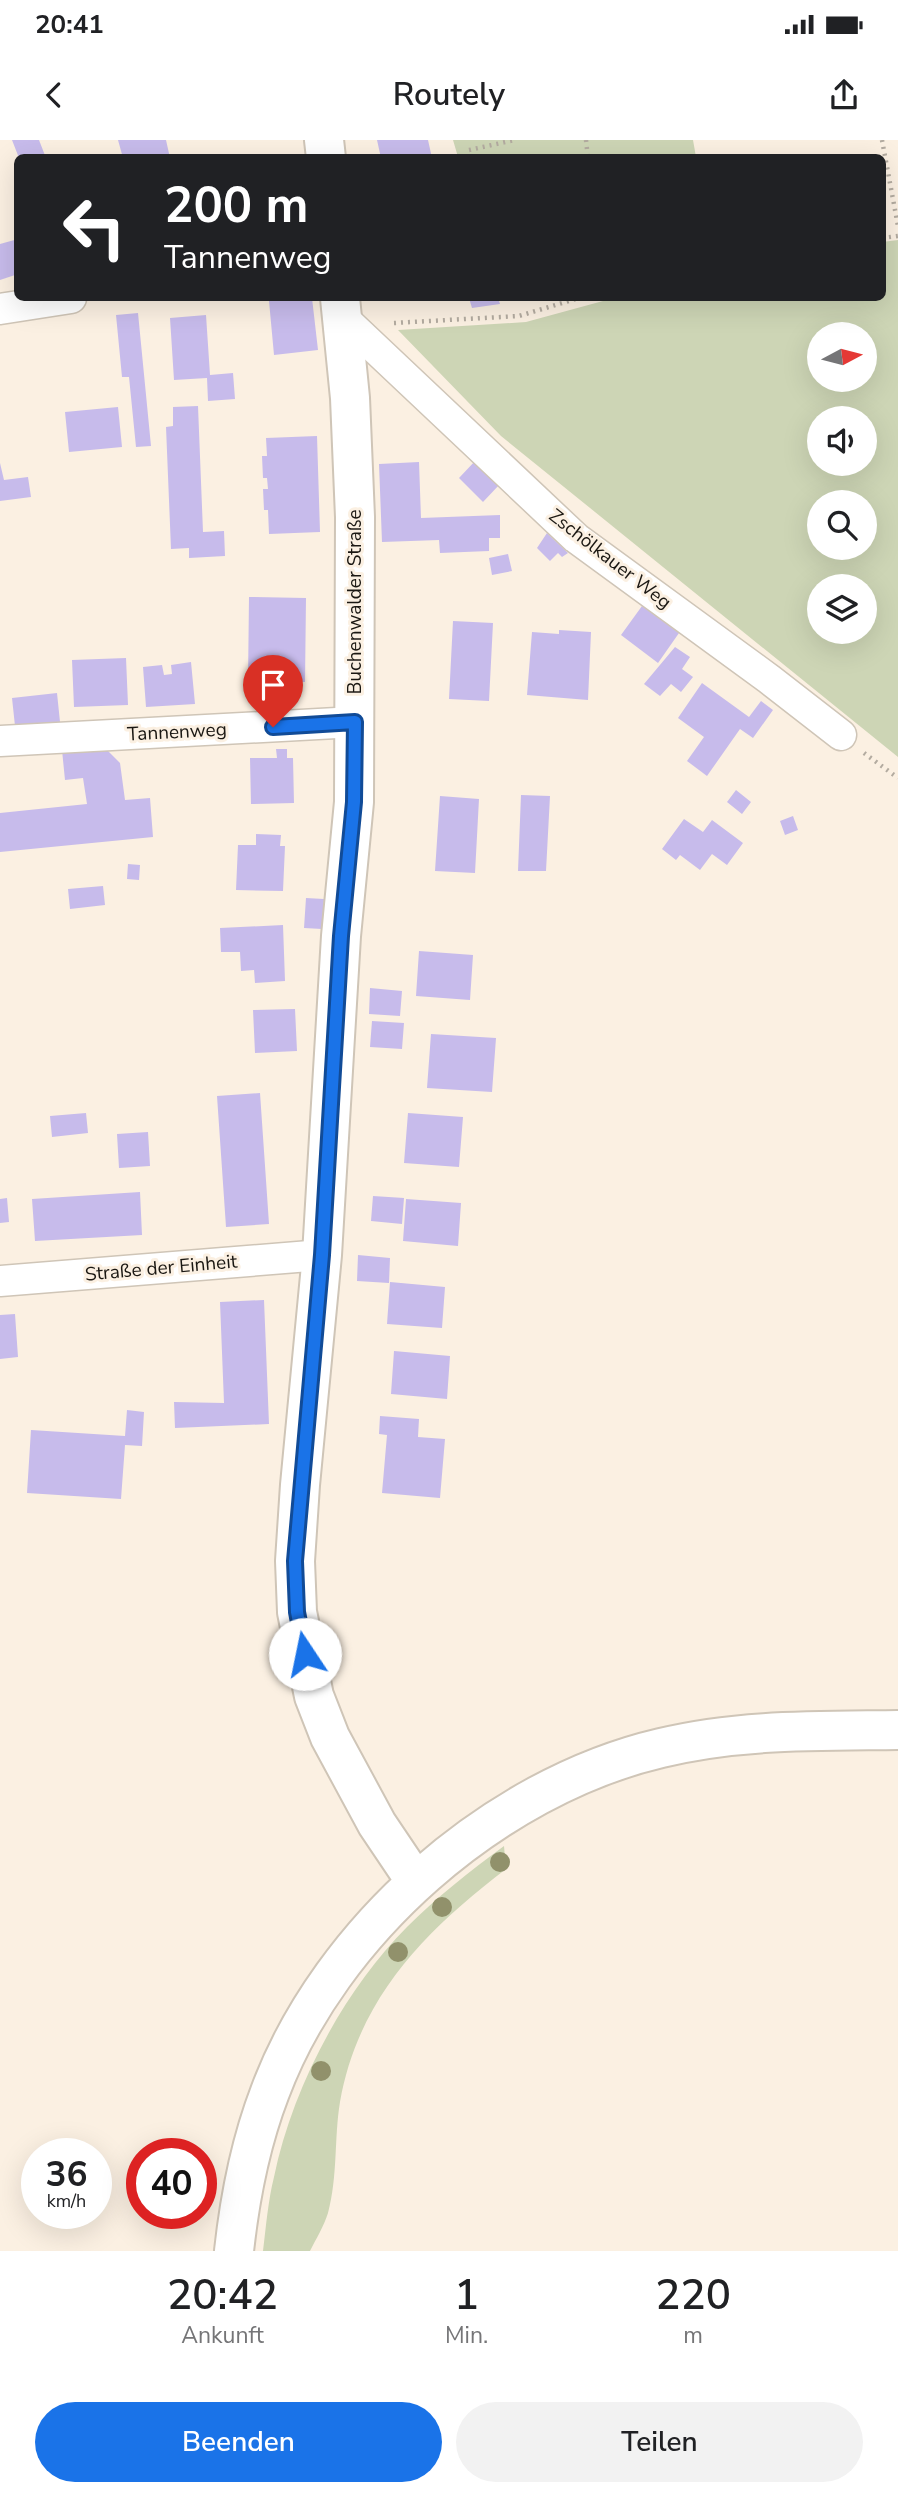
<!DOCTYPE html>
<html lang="de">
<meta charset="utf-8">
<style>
:root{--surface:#fff;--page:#f2f2f2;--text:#202124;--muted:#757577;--accent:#1a73e8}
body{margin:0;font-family:"Nunito Sans",sans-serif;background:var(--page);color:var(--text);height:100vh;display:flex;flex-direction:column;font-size:26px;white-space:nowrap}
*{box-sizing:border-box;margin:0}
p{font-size:23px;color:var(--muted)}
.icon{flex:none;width:38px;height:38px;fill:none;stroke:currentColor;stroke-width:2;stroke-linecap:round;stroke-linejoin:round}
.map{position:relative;height:2111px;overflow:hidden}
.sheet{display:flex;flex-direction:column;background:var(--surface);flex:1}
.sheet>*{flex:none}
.guide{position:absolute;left:14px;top:14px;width:872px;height:147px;border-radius:10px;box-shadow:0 7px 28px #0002;background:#202124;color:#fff;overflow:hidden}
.needle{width:46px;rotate:83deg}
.controls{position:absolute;left:807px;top:182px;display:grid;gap:14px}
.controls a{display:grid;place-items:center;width:70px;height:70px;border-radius:50%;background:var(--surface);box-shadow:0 7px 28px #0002;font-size:35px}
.speed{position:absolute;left:21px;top:1998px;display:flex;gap:14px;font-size:35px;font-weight:700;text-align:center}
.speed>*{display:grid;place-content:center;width:91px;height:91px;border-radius:50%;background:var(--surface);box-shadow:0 7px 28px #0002;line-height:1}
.speed small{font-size:18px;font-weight:400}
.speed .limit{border:10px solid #d22;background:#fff;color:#111}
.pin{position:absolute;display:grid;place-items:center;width:60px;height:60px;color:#fff;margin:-72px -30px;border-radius:50% 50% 50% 0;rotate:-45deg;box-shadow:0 0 7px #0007}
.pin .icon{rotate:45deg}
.me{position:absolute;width:77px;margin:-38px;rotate:349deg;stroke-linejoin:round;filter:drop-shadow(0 0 5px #0008)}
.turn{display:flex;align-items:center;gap:24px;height:147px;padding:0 35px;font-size:32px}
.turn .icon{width:91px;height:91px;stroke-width:2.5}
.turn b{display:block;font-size:49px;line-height:60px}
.eta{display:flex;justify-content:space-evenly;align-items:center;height:119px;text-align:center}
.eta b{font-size:42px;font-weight:600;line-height:49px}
.button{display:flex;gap:14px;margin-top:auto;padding:14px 35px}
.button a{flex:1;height:80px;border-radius:42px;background:var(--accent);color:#fff;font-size:28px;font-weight:600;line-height:80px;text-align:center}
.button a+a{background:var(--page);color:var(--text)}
.status{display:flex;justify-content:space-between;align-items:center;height:49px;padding:0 35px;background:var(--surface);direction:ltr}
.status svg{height:19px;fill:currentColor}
header{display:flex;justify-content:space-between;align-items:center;height:91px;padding:0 35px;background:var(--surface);font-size:32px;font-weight:600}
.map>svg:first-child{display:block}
</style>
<div class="status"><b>20:41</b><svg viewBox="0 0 49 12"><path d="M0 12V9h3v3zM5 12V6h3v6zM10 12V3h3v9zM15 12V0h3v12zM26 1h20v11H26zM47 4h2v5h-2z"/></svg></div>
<header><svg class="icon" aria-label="back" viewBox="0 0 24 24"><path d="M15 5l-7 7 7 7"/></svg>Routely<svg class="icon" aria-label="share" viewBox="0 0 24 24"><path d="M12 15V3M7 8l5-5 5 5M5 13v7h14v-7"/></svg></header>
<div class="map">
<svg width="898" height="2111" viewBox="0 0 898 2111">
<rect width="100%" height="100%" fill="#fbf0e2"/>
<path fill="#cdd5b5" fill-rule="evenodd" d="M453,0H693L696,17H458Z
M898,100V617L501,296L398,190L526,182L614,158H882V102ZM864,194V240H819V194ZM864,278V324H819V278ZM864,362V408H819V362ZM864,446V492H819V446Z
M504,1706L506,1729C426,1790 358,1858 340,1962C334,1998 338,2036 328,2073C324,2086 316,2099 310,2111H263C266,2087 268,2061 274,2037C292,1949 343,1851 407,1787C437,1757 470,1731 504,1706Z"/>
<path fill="#c7bbeb" d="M12,0H39L46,18H19Z
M118,0H166L170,18H123Z
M377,0H428L432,18H381Z
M18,99V134L0,140V104Z
M298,158H312L318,210L274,215L269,161Z
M469,158H498L500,164L472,168Z
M138,173L151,306L136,307L129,237H122L116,175Z
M206,175L210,235L233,233L235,259L208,261L207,238L174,240L170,178Z
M198,266L203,392L224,391L225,416L189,418V408L171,409L166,287L173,286V267Z
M118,267L122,307L69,312L65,272Z
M317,296L320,392L269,394L268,370H264L263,349H268L267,338H263L262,316H267L266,298Z
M476,320L500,344L483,362L459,338Z
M419,322L421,378L500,375V398H489V411L440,413L439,400L382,402L379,324Z
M0,323L4,340L28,337L31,357L0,361Z
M547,393L568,413L562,417L558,413L550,421L537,408Z
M508,414L512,431L492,435L489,418Z
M249,457L306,458L305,542L248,541Z
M642,466L679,493L658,523L621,495Z
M453,481L493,483L489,561L449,559Z
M559,490L591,492L588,560L527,555L532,492L559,494Z
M675,507L690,517L682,529L693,537L681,552L671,544L660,556L644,544Z
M126,518L128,565L74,567L72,520Z
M191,522L195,564L146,567L143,527L162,525L164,535L172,534L171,525Z
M702,543L749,577L761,561L773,570L753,598L740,589L707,636L687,621L704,597L678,578Z
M57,553L60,582L15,586L12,558Z
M103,606L120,623L125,660L150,658L153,697L0,712V673L87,664L83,638L65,640L62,610Z
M276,609H287V618H293L294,663L251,664L250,618H277Z
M736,650L751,662L742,674L727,662Z
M521,655L550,656L546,731H518Z
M440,656L479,659L475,733L435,731Z
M793,676L798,690L785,695L780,681Z
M684,679L703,692L712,680L743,703L727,725L712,714L700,730L680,715L676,720L662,709Z
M256,694L281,695L280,706H285L283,751L236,750L238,705H256Z
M128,724L140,725L139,740L127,739Z
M103,746L105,765L70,769L68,749Z
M306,758L324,759L322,789L304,788Z
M283,785L285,841L255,843L254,830L241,831L240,812H221L220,788Z
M419,811L473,815L470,860L416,856Z
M370,848L402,851L400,876L369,874Z
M295,869L297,911L255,913L253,870Z
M372,881L404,883L402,909L370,907Z
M431,894L496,898L492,952L427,948Z
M260,953L269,1084L226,1087L217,956Z
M86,973L88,993L52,997L50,976Z
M408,973L463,977L459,1027L404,1023Z
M148,992L150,1026L119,1028L117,994Z
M140,1052L142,1095L35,1101L32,1059Z
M373,1056L404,1058L402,1084L371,1081Z
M7,1058L9,1082L0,1083V1059Z
M406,1059L461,1063L458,1106L403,1101Z
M358,1115L390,1118L389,1143L357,1141Z
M390,1142L445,1147L442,1188L387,1184Z
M264,1160L269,1284L175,1288L174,1262L224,1263L220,1162Z
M15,1174L18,1217L0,1219V1175Z
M394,1211L450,1216L447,1259L391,1254Z
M127,1270L144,1272L142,1306L125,1305L121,1359L27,1353L31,1290L125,1296Z
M380,1276L419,1279L418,1297L445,1299L440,1358L382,1353L387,1295L379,1294Z"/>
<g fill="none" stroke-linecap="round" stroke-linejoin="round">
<defs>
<path id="street" d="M0,169L71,158
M342,177L576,398L769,539L841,595
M0,601L355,582
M0,1141L322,1115"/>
<path id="secondary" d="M324,0L326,18
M340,158L350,258L355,377L354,662L341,796L322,1115L300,1345L295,1421L297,1472L314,1556L330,1597L377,1684L416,1742
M234,2111C240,2056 250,2004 270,1952C330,1791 494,1647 661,1608C739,1589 818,1591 898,1590"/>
</defs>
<use href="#street" stroke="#cfc5b7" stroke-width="33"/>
<use href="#secondary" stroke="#cfc5b7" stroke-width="42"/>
<path stroke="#b3aba0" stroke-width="4.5" stroke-dasharray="2 5" stroke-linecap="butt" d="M586,0L588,18
M882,0L898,86
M469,10L515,0
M882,98L898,96
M394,183L519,176L579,158
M864,613L898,638"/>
<use href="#street" stroke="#fff" stroke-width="30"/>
<use href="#secondary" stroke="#fff" stroke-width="38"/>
</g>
<g fill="#91916b">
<circle cx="500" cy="1722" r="10"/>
<circle cx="442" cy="1767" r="10"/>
<circle cx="398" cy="1812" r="10"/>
<circle cx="321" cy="1931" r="10"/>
</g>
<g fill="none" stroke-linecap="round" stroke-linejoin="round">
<defs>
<path id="route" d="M273,587L355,582L354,662L341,796L322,1115L295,1421L297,1472L305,1514"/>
</defs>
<use href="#route" stroke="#114b97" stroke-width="18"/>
<use href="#route" stroke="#1a73e8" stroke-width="12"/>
</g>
<g text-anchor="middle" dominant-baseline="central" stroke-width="6" stroke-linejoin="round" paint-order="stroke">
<g font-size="19" fill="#1a1712" stroke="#fbf0e2">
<text transform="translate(610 419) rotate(38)">Zschölkauer Weg</text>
<text transform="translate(355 462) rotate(-90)">Buchenwalder Straße</text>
<text transform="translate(177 592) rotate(-3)">Tannenweg</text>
<text transform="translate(161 1128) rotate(-5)">Straße der Einheit</text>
</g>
</g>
</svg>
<div class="controls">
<a><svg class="needle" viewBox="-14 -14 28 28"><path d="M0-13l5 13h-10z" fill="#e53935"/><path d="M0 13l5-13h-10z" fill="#757577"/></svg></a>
<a><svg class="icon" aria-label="sound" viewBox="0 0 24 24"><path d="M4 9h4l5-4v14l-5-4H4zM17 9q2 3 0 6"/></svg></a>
<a><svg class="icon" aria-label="search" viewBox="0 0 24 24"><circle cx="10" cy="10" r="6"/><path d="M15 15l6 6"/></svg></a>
<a><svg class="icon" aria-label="layers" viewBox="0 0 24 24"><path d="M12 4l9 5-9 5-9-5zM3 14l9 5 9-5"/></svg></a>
</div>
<div class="speed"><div>36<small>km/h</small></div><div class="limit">40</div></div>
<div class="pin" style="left:273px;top:587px;background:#d93025"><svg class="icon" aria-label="arrive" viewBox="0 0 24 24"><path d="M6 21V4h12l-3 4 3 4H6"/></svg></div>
<svg class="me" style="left:305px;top:1514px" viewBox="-20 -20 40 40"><circle r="19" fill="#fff"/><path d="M0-13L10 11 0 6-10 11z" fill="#1a73e8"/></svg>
<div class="guide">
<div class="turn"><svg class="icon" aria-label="left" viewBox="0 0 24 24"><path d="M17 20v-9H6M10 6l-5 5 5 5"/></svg><div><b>200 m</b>Tannenweg</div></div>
</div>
</div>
<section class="sheet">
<div class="eta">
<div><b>20:42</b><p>Ankunft</p></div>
<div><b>1</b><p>Min.</p></div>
<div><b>220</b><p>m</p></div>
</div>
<div class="button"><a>Beenden</a><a>Teilen</a></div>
</section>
